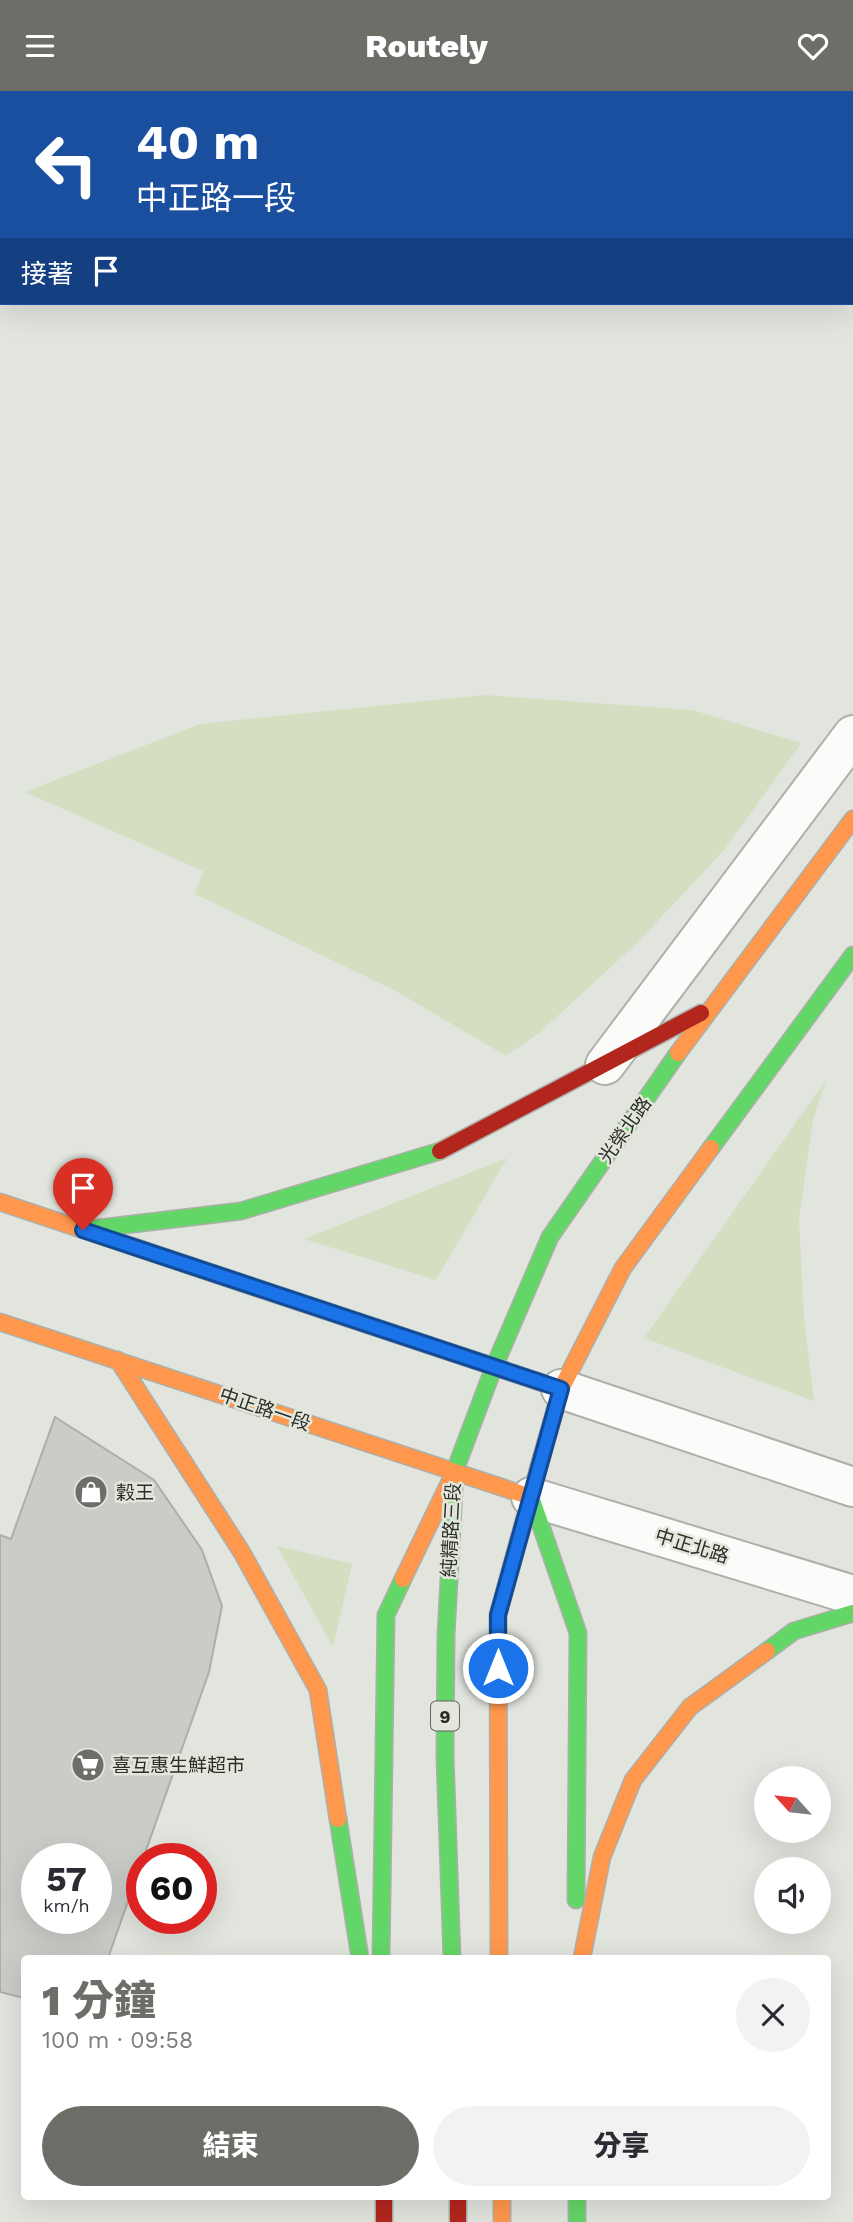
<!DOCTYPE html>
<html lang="zh-TW">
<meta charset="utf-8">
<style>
:root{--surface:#fff;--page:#f2f2f3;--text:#2b2b33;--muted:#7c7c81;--accent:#6c6e68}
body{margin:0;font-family:"Work Sans","Noto Sans TC",sans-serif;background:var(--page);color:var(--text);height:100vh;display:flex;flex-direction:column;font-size:26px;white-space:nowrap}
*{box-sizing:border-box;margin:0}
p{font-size:23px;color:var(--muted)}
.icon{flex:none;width:38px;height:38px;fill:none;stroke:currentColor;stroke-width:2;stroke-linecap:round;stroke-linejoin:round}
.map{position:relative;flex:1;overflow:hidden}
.side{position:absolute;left:21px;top:1864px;width:810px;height:245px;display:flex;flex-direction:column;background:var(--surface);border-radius:7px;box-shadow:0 7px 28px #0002}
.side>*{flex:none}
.banner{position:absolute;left:0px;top:0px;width:854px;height:214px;box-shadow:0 7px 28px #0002;background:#1a4fa0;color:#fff;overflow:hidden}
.needle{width:46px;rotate:297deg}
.buttons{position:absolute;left:754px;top:1675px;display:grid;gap:14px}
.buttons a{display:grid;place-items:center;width:77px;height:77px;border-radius:50%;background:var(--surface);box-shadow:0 7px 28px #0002;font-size:35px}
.speed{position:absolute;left:21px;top:1752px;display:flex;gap:14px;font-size:35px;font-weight:700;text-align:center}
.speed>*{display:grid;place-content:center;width:91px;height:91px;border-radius:50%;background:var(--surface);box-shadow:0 7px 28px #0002;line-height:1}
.speed small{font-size:18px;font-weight:400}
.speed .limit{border:10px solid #d22;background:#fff;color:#111}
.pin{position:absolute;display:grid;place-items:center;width:60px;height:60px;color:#fff;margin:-72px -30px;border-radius:50% 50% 50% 0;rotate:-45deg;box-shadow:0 0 7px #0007}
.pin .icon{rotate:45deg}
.me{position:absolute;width:77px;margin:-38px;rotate:0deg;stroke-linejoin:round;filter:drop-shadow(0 0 5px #0008)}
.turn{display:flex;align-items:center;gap:24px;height:147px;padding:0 21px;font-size:32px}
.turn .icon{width:91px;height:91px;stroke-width:2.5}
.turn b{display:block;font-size:49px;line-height:60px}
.then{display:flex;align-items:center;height:66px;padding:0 21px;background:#0003;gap:14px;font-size:26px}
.round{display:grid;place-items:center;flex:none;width:74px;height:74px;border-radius:37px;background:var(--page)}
.headline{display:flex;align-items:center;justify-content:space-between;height:119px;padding:0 21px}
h1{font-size:42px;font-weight:800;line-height:52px;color:var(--accent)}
.action{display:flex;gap:14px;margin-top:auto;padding:14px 21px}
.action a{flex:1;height:80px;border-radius:42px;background:var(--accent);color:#fff;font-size:28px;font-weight:800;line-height:80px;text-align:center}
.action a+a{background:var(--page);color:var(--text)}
header{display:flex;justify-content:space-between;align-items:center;height:91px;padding:0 21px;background:var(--accent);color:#fff;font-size:32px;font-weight:800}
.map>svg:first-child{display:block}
</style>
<header><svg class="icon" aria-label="menu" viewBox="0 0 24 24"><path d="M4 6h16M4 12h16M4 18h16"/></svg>Routely<svg class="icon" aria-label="heart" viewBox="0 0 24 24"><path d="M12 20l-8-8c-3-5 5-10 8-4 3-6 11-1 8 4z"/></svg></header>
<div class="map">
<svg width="853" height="2131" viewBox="0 0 853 2131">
<rect width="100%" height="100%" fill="#e2e4de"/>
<path fill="#d4dec0" d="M485,604L692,619L801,652L725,758L639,850L539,942L506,965L396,900L195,803L203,780L25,701L200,633Z
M826,989L813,1029L799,1128L804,1227L814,1310L644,1247Z
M507,1067L436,1189L304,1148Z
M277,1455L352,1473L333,1556Z"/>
<path fill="#caccc7" stroke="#acaea9" stroke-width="2" fill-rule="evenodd" d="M55,1326L154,1389L202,1459L222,1515L209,1581L108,1867H24V1907L0,1901V1444L11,1448ZM37,1768H96V1827H37Z"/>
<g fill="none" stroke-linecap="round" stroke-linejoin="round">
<defs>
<path id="street" d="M605,974L853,644
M561,1298L853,1396
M531,1406L853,1504"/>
<path id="fast" d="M711,1057L853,864
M83,1139L241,1120L440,1060
M260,1198L561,1298L539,1375
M454,1382L494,1276L550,1146L678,962
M531,1406L578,1542L576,1809
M767,1560L794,1540L853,1522
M338,1728L360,1867
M381,1867L386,1524L403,1488
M452,1867L445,1666L446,1544L454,1398
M577,2105V2131"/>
<path id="slow" d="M678,962L853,728
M0,1111L260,1198
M0,1231L531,1406
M118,1269L241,1460L318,1599L338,1728
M561,1298L623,1177L711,1057
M403,1488L454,1382
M499,1867L498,1524L539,1375
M582,1867L602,1766L633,1689L690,1616L767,1560
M502,2105V2131"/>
<path id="jam" d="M440,1060L701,922
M384,2105V2131
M458,2105V2131"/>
</defs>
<use href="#street" stroke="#adafaa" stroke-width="42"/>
<use href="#fast" stroke="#adafaa" stroke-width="19"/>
<use href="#slow" stroke="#adafaa" stroke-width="19"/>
<use href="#jam" stroke="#adafaa" stroke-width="19"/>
<use href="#street" stroke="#fbfbfa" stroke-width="38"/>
<use href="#fast" stroke="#63d668" stroke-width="16"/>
<use href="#slow" stroke="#ff974d" stroke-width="16"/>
<use href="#jam" stroke="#b3261e" stroke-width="16"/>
</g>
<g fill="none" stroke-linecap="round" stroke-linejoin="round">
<defs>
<path id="route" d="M83,1139L561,1298L498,1524V1577"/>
</defs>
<use href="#route" stroke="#114b97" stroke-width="18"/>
<use href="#route" stroke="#1a73e8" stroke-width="12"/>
</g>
<defs>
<symbol id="shop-disc" viewBox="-11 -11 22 22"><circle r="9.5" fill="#6c6e68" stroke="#e3e7db"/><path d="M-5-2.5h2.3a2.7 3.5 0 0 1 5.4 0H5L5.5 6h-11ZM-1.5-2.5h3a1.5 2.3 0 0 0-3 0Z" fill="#fff"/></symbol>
<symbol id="supermarket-disc" viewBox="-11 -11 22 22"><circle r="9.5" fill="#6c6e68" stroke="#e3e7db"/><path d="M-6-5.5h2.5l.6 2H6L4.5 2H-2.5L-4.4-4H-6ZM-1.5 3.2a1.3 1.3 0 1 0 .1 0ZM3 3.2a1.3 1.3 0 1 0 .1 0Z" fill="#fff"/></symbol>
</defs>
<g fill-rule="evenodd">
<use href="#shop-disc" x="72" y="1382" width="38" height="38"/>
<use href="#supermarket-disc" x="69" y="1655" width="38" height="38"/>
</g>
<g text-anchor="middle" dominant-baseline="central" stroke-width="5" stroke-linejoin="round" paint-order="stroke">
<rect fill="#e3e7db" stroke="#63665e" stroke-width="2" x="431" y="1610.5" width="28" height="29" rx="5"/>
<g font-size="18" font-weight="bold" fill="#2c2e29">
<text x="445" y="1625">9</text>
</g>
<g font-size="19" fill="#2c2e29" stroke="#e3e7db">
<text transform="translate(625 1039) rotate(-55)">光榮北路</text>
<text transform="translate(265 1318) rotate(19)">中正路一段</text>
<text transform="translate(451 1439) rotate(-87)">純精路三段</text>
<text transform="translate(692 1455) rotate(17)">中正北路</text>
</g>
<g font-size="19" fill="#2c2e29" stroke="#e3e7db" text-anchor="start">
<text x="116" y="1401">穀王</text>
<text x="112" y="1674">喜互惠生鮮超市</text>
</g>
</g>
</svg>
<div class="buttons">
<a><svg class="needle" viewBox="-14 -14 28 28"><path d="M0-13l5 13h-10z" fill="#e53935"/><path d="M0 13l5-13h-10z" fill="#7c7c81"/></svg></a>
<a><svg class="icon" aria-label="sound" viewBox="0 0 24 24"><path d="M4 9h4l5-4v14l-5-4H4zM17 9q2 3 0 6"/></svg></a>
</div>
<div class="speed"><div>57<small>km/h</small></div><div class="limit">60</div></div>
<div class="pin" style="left:83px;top:1139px;background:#d93025"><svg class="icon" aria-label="arrive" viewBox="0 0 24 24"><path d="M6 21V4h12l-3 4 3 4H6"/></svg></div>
<svg class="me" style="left:498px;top:1577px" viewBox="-20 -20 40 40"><circle r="17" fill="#1a73e8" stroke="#fff" stroke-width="3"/><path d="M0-11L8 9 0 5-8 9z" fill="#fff"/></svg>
<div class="banner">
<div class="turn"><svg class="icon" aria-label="left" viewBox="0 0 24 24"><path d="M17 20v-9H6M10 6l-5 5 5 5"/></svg><div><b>40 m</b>中正路一段</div></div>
<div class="then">接著<svg class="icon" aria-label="arrive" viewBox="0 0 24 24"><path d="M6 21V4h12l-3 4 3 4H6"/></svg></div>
</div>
<section class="side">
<div class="headline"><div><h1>1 分鐘</h1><p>100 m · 09:58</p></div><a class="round"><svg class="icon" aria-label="close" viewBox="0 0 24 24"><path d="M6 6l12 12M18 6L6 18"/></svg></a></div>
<div class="action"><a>結束</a><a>分享</a></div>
</section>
</div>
